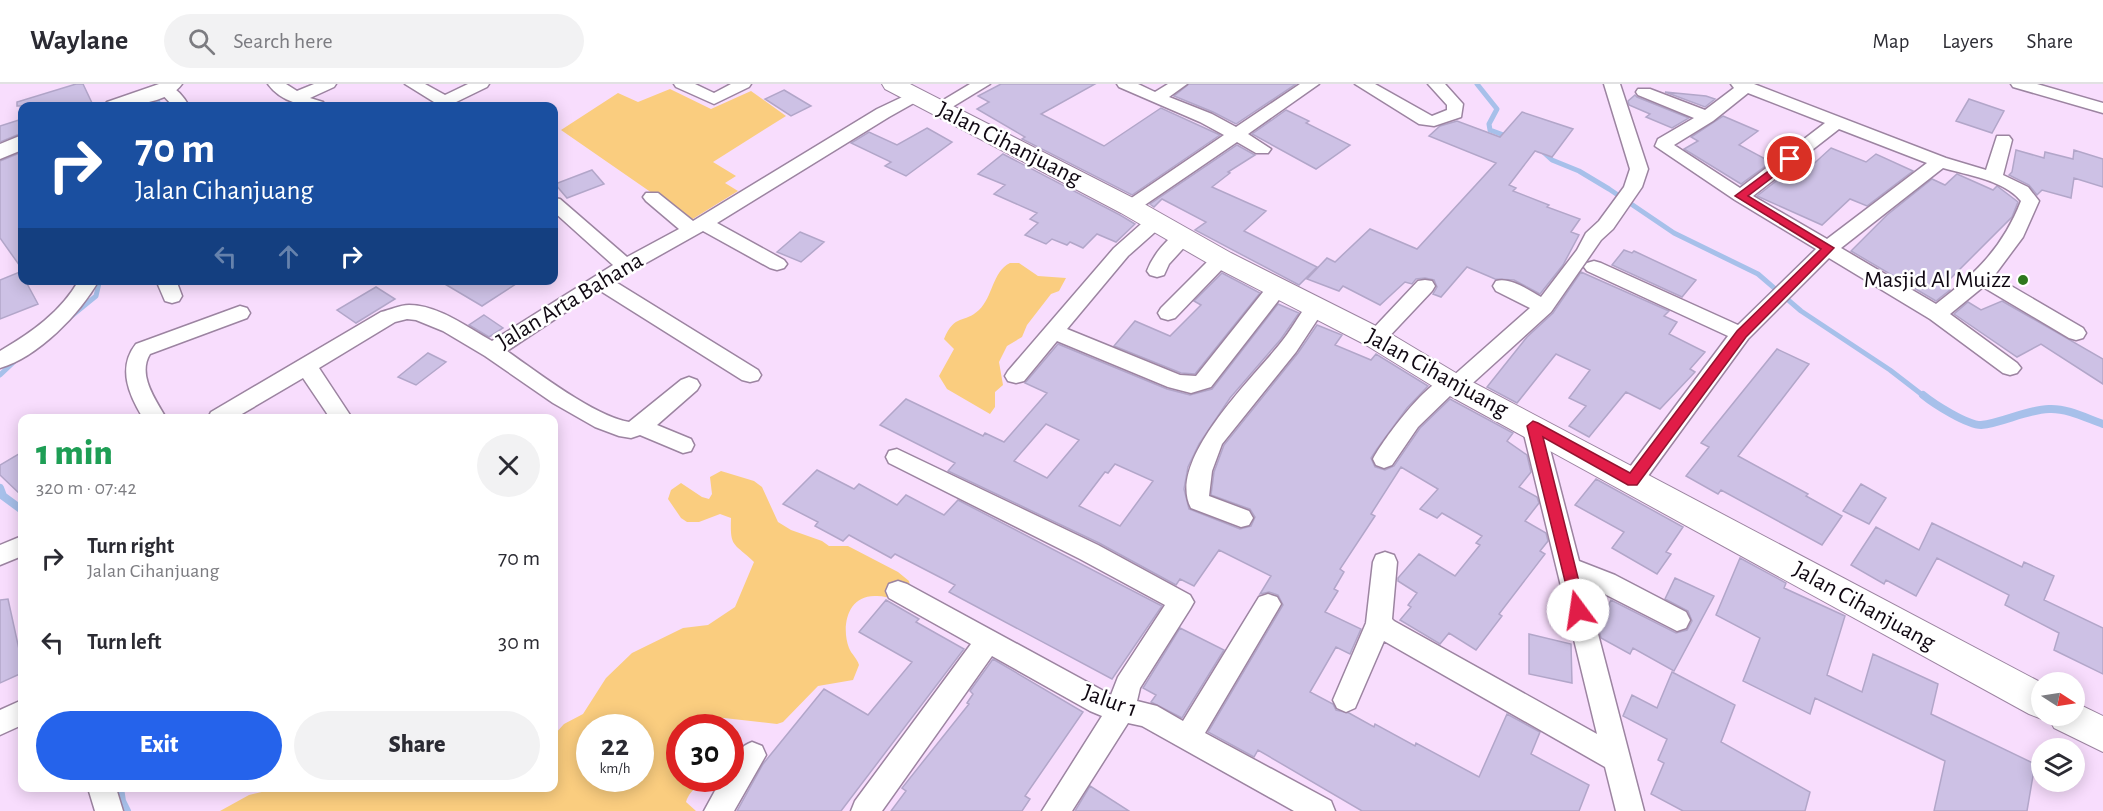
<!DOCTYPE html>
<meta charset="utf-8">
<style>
:root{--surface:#fff;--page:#f2f2f3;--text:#2b2b33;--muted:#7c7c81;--line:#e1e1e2;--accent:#2563eb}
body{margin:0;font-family:"Alegreya Sans",sans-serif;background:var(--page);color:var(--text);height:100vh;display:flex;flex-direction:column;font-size:22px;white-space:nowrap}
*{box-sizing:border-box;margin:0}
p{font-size:20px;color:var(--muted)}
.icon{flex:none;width:33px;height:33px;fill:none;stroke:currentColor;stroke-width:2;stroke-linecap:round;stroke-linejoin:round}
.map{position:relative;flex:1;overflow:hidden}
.panel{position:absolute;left:18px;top:330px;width:540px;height:378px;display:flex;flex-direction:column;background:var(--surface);border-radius:12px;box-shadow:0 3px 15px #0003}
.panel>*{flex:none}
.hud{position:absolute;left:18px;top:18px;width:540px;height:183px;border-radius:12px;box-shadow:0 3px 15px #0003;background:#1a4fa0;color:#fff;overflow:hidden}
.needle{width:39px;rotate:102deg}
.fabs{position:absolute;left:2031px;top:588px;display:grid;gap:12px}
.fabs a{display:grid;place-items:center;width:54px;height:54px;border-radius:50%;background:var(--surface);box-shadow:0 3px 15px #0003;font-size:30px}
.speed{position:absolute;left:576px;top:630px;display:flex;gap:12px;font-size:30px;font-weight:700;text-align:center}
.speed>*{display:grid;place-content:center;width:78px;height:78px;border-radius:50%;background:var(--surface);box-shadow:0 3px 15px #0003;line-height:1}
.speed small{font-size:15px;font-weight:400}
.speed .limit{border:9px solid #d22;background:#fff;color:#111}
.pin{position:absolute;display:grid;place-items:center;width:51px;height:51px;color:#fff;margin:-26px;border:3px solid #fff;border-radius:50%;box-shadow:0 2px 6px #0007}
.me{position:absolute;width:66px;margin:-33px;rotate:346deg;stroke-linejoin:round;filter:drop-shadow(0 0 4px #0008)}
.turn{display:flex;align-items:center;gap:21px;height:126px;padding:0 18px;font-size:27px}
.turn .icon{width:78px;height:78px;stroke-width:2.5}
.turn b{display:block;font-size:42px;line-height:51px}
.lanes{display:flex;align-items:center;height:57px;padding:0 18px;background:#0003;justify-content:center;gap:30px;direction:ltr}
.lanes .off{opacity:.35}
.round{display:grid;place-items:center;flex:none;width:63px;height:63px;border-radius:32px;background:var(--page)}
.headline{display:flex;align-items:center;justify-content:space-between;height:102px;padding:0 18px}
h1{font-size:36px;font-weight:800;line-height:45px;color:#1e9e55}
.action{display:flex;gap:12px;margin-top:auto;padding:12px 18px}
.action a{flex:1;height:69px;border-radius:36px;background:var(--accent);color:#fff;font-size:24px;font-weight:800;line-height:69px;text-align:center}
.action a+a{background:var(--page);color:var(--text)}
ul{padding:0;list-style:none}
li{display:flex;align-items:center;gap:18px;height:84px;padding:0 18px}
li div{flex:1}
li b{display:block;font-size:22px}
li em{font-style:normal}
header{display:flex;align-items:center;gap:36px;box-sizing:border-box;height:84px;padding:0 30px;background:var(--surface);border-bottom:2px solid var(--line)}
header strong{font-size:28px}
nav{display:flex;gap:33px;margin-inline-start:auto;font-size:21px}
.search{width:420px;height:54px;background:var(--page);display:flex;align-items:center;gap:15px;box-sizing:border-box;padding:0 21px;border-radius:33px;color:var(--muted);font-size:22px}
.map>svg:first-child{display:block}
</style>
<header>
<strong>Waylane</strong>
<div class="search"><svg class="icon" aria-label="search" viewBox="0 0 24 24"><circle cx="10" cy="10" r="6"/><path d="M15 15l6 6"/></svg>Search here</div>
<nav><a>Map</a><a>Layers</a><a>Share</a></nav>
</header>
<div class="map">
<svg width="2103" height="727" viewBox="0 0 2103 727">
<rect width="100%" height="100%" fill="#f8ddfd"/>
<path fill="#facd7f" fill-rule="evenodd" d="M670,5L711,25L751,7L786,32L713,78L736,92L725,99L738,107L691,136L561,46L618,9L638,18Z
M1010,179H1019L1038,192L1066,194L1059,207L1051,210L1027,241L1022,253L1007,262L999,278L1003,301L995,308V323L990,330L947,305L939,292L954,265L944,255C955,229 964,240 979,226C993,213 992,188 1010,179Z
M721,387L754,397L762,403L778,438L791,446L822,457L829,462H848L898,488L909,497L911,507L896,515C890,514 883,512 877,512C847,510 841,543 849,564C852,571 857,574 859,581L853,596L818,602L783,638L777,640L724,634L717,636L715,643L680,644V694L714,695C701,701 691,703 686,718L696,727H220L249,711L279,704H554V651L564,640L583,630L606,594L632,569L683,544L708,541L735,523L754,478C733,458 730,464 731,434L720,430L699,438H687L681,434L668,415L671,406L681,399L702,413L709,415L712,410L710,393ZM590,644H640V694H590Z"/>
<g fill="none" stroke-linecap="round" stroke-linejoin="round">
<path stroke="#a7c0ea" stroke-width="5" d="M158,0L154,5L159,22
M1477,0L1497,25L1489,40L1490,46L1509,53
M1541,66L1552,76L1579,87L1609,105L1674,149L1758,190L1801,227L1890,286L1925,313
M69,234L96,212L99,199
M0,291L18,274"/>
<path stroke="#a7c0ea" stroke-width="8" d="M1923,311C1934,320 1967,341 1981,341C2003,339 2025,326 2049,325C2067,324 2086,334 2103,340
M0,404L3,412L22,426
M120,704L122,717L127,727"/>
</g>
<path fill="#cdc1e5" stroke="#b2a6c9" stroke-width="1.5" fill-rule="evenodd" d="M76,0H83L92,19L80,22H17V18Z
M1001,0H1095L1041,30L1104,62L1161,24L1220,51L1132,111L1022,55L1025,53L977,25L989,18L978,12Z
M1189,0H1296L1236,40L1213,28L1174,12Z
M784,6L811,22L791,32L765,15Z
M1665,8L1706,12L1715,15L1705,23Z
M1635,11L1637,13L1689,34L1672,44L1646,33L1650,30L1629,21L1628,17Z
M1969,15L2004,27L1992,49L1956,37Z
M1286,26L1309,37L1306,39L1350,61L1316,85L1252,50Z
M1522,28L1573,45L1552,73L1535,67L1509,101L1516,104L1513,107L1549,121L1547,123L1580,135L1571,148L1579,151L1563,181L1540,210L1514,196L1495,195L1467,183L1441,213L1433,210L1437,203L1434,196L1425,194L1416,195L1412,200L1405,198L1380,221L1343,202L1339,207L1307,195L1327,174L1335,178L1370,145L1417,165L1496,79L1429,52L1440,42L1457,37L1500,53Z
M1723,32L1758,47L1739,61L1771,78L1741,100L1684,65L1698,57L1691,53Z
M22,35V49L0,58V42Z
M927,44L952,58L906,92L885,82L891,78L851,59L869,48L897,61Z
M1237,61L1255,71L1228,88L1230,89L1212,103L1266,127L1244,147L1317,183L1299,201L1195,146L1206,138L1162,115L1154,123L1150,120Z
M1831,64L1866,78L1876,70L1913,87L1867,122L1850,115L1822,141L1757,112L1789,87L1794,89L1802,84L1807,86Z
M2016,66L2044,74L2045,68L2073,75L2074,66L2103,75V103L2074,94L2071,114L2042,106L2037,111L2029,101L2009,91L2012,88Z
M22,68V185L0,154V77Z
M1003,70L1120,131L1135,140L1116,158L1097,150L1083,164L1070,158L1067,161L1052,155L1046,160L1025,151L1038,139L1030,135L1037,129L994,110L1005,101L978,90Z
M592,86L604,100L567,114L555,100Z
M1957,90L1993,106L1997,102L2018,118L2012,133L1943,202L1950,206L1936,217L1851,167L1887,131L1932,95L1945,101Z
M800,148L824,158L801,178L777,168Z
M1624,166L1632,169L1634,167L1696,196L1682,213L1612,181Z
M22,187V196H25L38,220L0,235V196Z
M1581,188L1669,227L1664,232L1677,238L1669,250L1705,268L1690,285L1695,288L1660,325L1626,308L1589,353L1569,342L1586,322L1569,314L1590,286L1556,270L1517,319L1487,303L1527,253L1553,229Z
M1222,189L1260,209L1195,290L1181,289L1114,262L1135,237L1170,252L1201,221L1194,217Z
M438,196H522L482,222Z
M376,203L395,215L356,239L337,226Z
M2002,217L2103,275V300L2041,260L2017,273L1954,230L1968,218L1981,226Z
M1278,220L1299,229L1281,255L1230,314L1199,360L1188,383L1184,405L1189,425L1240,445L1251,442L1255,433L1250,425L1211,411L1214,388L1224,361L1298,269L1317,241L1342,251L1335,261L1371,276L1376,270L1428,302L1407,324L1377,365L1371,374L1375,383L1385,386L1394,382L1420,344L1450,315L1513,349L1507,357L1527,371L1531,388L1519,403L1537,413L1539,419L1525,437L1546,449L1548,457L1540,467L1545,470L1499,530L1502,532L1476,566L1449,549L1440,560L1400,536L1411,523L1408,521L1417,509L1398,497V494L1419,470L1455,492L1480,461L1476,459L1482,452L1442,429L1437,434L1420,425L1438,405L1401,383L1371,430L1375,432L1340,485L1344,488L1334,505L1338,507L1325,528L1361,545L1350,570L1336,563L1310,608L1333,620L1336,626L1349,629L1374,643L1375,640L1415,662L1416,659L1479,693L1507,630L1540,648L1531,670L1589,701L1579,727H1362L1258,666L1254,673L1208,648L1283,521L1278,511L1269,508L1260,510L1271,492L1219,466L1194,502L1180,495L1176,501L1099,459L948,387L955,379L880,341L906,315L983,352L985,349L1004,358L1047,309L1025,299L1058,260L1167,305L1190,311L1212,305ZM1046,340L1079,356L1047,394L1014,377ZM1115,380L1153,397L1120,442L1079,422L1105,388L1108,389Z
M484,231L503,244L489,253L469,241Z
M1777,265L1809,280L1738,372L1808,410L1806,412L1842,432L1822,461L1721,406L1718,410L1686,392L1709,363L1701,359Z
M428,269L446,278L416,301L398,293Z
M22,368V412L0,391V381Z
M817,386L854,405L859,400L897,421L906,411L944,431L958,416L1162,522L1112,595L949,508L955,501L895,470L891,474L849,451L843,457L815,442L818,438L783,420Z
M1596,395L1683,443L1666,468L1671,470L1657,490L1612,464L1624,448L1575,421Z
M1861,400L1886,414L1869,440L1843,427Z
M1932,439L2022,483L2024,478L2054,492L2044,516L2103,544V590L2054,566L2059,549L2005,521L2009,511L1937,474L1916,512L1886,496L1884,500L1851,481L1876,443L1919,466Z
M1740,474L1786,499L1784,504L1845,532L1827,591L1862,608L1873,570L1938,600L1931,630L2035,680L2027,727H1934L1945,677L1815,614L1810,630L1743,597L1760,554L1716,531Z
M1675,494L1714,512L1674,587L1633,564L1630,570L1601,554L1598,542L1611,516L1676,549L1687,546L1692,537L1688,527L1665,515Z
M8,515L20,570L22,569V589L0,599V516Z
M886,516L919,535L916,538L964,565L841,727H737L763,680L824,605L868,631L912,578L859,548Z
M1180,544L1224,566L1182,634L1151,618L1156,611L1143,604Z
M1529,550L1571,560L1572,599L1529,590Z
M993,575L1083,628L1025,712L1030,715L1022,727H891L906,707L902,704L969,620L967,619L973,610L970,607Z
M1672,588L1735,621L1721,658L1810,708L1805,727H1683L1651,710L1664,679L1658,676L1667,655L1623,632L1632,611L1657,624Z
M1090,702L1129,727H1075Z"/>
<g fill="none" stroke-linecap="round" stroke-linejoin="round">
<defs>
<path id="minor" d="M165,0C176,3 184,13 189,22H173L157,5Z
M268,0H286L297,7L314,0H336L334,3L310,14L323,18L325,22C303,22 282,19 268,0Z
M405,0H425L445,11L468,0H489L487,3L448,22H431L434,18Z
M674,0H695L714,9L731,0H751L749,3L714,20L676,3Z
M970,0H990L944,28H932L930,24Z
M1117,0H1138L1155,8L1168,0H1187L1169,13L1212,30L1236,43L1300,0H1319L1248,50L1271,65L1268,69H1256L1237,58L1136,127H1124L1121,123L1124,119L1224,51L1200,38L1119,3Z
M1355,0H1375L1432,32L1447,26V21L1428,0H1445L1463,20L1461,33L1434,42L1419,40Z
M1604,0H1620L1648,85L1642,103L1613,145L1601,156L1551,228L1464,307L1453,309L1418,343L1392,381L1384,384L1376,381L1373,375C1383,356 1431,290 1453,292L1530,224L1496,207L1493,202L1496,197C1511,193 1528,206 1541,213L1577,166L1586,149L1599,137L1624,103L1630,85Z
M1731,0H1754L1946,74L1986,86L1997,52H2009L2012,56L2003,91L2028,103L2039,117L2023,153L1994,192L2083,244L2086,249L2083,254L2076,256L2069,254L1983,203L1950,230L2017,279L2021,284L2017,289L2010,291L2003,289L1930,235L1829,174L1748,255L1640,403L1632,406L1624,403L1620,397L1624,391L1728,252L1587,187L1584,183L1587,179L1594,177L1601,179L1738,241L1816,165L1735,116L1655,62L1658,55L1694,34L1638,11L1636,8L1638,5H1650L1705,26L1734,4ZM1748,9L1825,39L1740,104L1674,61L1713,37ZM1839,45L1927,79L1827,155L1753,112ZM1943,84C1967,91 2004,96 2021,117C2002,165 1975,190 1936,220L1841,164Z
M2011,0H2037L2103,19V29L2013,3Z
M915,7L923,12L921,15L889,33L717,139L784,176L787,180L784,184L777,186L770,184L703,147L614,197L758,286L761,291L758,296L750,298L742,296L599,206L507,267C537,288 594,332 629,338L681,296L689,293L697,296L700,301L697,306L657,341L691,355L694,361L691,367L683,369L640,351L631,354L619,352L595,343L553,319L485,272L443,247L416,236L407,235L395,238L319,284L352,334H330L303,294L235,334H208L211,328L381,228C390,226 400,221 409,221C438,221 467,243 492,257L613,181L554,128V114L560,115L627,173L679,145L646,117L643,113L646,109H658L693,137L877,25Z
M1156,131L1163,133L1165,137L1163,141L1128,172L1067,245L1180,291L1196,292L1271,198L1278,197L1285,198L1288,203L1285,208L1211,303L1191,309L1168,303L1057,257L1024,297L1016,299L1008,297L1005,292L1008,287L1114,164L1149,133Z
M1183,147L1190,149L1192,153L1190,157L1169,180L1164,191L1157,193L1150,191L1147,187C1152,173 1168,151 1183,147Z
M1221,169L1228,171L1231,175L1228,179L1175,234L1168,236L1161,234L1158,229L1161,224L1214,171Z
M79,196H99C80,230 38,273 0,284V267C31,249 61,228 79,196Z
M156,196H176L182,212L179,217L172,219L165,217Z
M1425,196L1432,197L1435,202L1432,207L1383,259L1376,261L1369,259L1366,254L1369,249L1418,197Z
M1315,217L1322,219L1325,224L1296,268L1222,360L1212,387L1209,412L1249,427L1253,434L1249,441L1241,443L1191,424C1166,377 1251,296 1279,261C1290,248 1298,233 1308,219Z
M240,222L247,224L250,229L247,234L150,270C137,291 156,316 166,334H143C129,311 117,284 136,260Z
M1533,334L1541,336L1544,342L1579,477L1615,491L1686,528L1690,536L1686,544L1677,547L1585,500L1644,727H1616L1605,683L1384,557L1355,624L1346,628L1337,624L1333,616L1366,539L1373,478L1376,471L1385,468L1394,471L1397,478L1392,535L1394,537L1597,650L1522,342L1525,336Z
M897,365L1098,461L1190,511L1194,518L1190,525L1140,604L1137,617L1157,622L1183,637L1259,513L1268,510L1277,513L1281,520L1277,527L1205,649L1331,717L1335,727H1294L1142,642L1128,639L1072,727H1042L1102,632L1090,627L992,572L882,727H851L855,717L971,560L889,514L886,507L889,500L898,497L907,500L1111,611L1118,593L1165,521L1080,475L889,379L886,373L889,367Z
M22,452V472L0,481V461Z
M22,616V641L0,651V626Z
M752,658L762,662L766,671L734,727H704L722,694H730C730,678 736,664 752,658Z
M88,704H116L123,727H95Z"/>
<path id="tertiary" d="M159,0H182C169,19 125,24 103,22L107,18Z
M22,51V66L0,75V60Z"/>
<path id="secondary" d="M882,0H910L1139,117L1231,169L1386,247L1461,292L2042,599V632H2074V618L2103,632V668L2054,644L2048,632L2042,635L2029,630L1439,306L1366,261L1211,181L1121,129L885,5Z"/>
</defs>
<use href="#minor" stroke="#9c84a1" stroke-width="3"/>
<use href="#tertiary" stroke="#9c84a1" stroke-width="3"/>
<use href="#secondary" stroke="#9c84a1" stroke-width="2"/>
<use href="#minor" fill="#fff" fill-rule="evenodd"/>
<use href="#tertiary" fill="#fff" fill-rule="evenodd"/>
<use href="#secondary" fill="#fff" fill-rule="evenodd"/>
</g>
<path fill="#e11d48" stroke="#92132f" stroke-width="1.5" d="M1790,71L1794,72V77L1748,112L1834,164L1746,253L1637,401H1628L1543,353L1586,526L1584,530L1578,532L1573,530L1527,342L1533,337L1538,339L1630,389L1737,247L1821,165L1735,112Z"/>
<circle fill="#2e781e" stroke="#fff" stroke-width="2" cx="2023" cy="196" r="6"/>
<g text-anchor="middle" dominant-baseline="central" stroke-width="5" stroke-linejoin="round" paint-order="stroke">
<g font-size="24" fill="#100812" stroke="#fff">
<text transform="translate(1009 60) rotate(27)">Jalan Cihanjuang</text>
<text transform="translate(570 217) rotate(-31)">Jalan Arta Bahana</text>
<text transform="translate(1437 289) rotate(29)">Jalan Cihanjuang</text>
<text transform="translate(1864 522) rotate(29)">Jalan Cihanjuang</text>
<text transform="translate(1110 617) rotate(20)">Jalur 1</text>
</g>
<g font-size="24" fill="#100812" stroke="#fff" text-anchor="end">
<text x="2011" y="196">Masjid Al Muizz</text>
</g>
</g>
</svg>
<div class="fabs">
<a><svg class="needle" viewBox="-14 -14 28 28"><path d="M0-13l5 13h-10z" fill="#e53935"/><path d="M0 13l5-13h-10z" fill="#7c7c81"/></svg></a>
<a><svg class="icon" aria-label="layers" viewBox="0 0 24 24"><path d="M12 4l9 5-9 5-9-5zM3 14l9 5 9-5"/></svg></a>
</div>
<div class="speed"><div>22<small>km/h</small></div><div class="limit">30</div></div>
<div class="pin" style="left:1790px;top:75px;background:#d93025"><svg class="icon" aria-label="arrive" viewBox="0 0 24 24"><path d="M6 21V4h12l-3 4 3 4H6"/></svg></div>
<svg class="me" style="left:1578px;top:526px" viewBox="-20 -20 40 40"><circle r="19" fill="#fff"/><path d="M0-13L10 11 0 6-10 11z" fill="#e11d48"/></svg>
<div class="hud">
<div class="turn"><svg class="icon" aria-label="right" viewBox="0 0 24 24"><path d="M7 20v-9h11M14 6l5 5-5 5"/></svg><div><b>70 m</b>Jalan Cihanjuang</div></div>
<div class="lanes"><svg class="icon off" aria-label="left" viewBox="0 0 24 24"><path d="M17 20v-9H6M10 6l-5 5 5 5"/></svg><svg class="icon off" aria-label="ahead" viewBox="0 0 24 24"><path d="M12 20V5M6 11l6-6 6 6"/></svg><svg class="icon" aria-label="right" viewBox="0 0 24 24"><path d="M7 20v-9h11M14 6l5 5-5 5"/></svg></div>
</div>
<section class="panel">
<div class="headline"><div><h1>1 min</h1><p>320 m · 07:42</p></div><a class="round"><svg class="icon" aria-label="close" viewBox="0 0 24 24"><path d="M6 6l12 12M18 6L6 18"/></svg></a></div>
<ul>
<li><svg class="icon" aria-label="right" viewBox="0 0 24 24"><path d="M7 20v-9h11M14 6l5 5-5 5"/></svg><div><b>Turn right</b><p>Jalan Cihanjuang</p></div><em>70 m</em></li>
<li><svg class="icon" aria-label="left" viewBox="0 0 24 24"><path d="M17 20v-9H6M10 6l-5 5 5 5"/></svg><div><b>Turn left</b></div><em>30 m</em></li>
</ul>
<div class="action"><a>Exit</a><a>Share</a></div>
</section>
</div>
